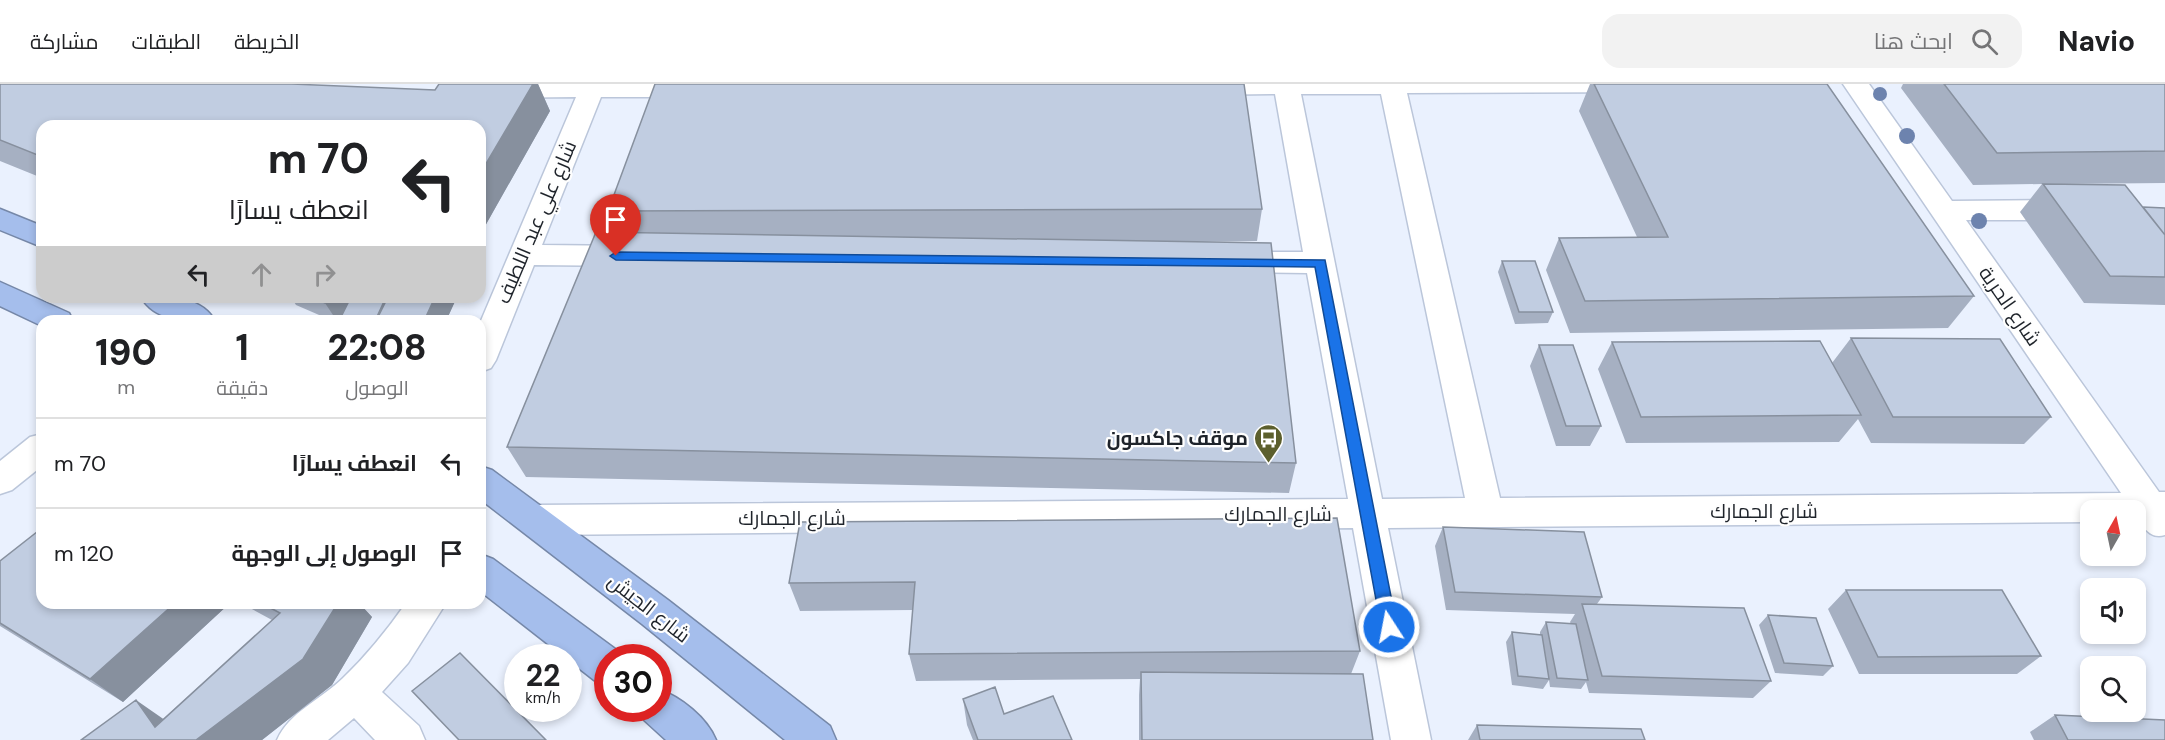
<!DOCTYPE html>
<html lang="ar">
<meta charset="utf-8">
<style>
:root{--surface:#fff;--page:#f2f2f2;--text:#202124;--muted:#757577;--line:#e0e0e0}
body{margin:0;font-family:"DM Sans",Cairo,sans-serif;background:var(--page);color:var(--text);direction:rtl;height:100vh;display:flex;flex-direction:column;font-size:22px;white-space:nowrap}
*{box-sizing:border-box;margin:0}
p{font-size:20px;color:var(--muted)}
.icon{flex:none;width:33px;height:33px;fill:none;stroke:currentColor;stroke-width:2;stroke-linecap:round;stroke-linejoin:round}
.map{position:relative;flex:1;overflow:hidden;direction:ltr}
.sheet{position:absolute;left:36px;top:231px;width:450px;height:294px;display:flex;flex-direction:column;background:var(--surface);border-radius:18px;box-shadow:0 3px 9px #0003;direction:rtl}
.sheet>*{flex:none}
.top-card{position:absolute;left:36px;top:36px;width:450px;height:183px;border-radius:18px;box-shadow:0 3px 9px #0003;direction:rtl;background:#fff;color:var(--text);overflow:hidden}
.needle{width:39px;rotate:9deg}
.controls{position:absolute;left:2080px;top:416px;display:grid;gap:12px}
.controls a{display:grid;place-items:center;width:66px;height:66px;border-radius:12px;background:var(--surface);box-shadow:0 3px 9px #0003;font-size:30px}
.speed{position:absolute;left:504px;top:560px;display:flex;gap:12px;font-size:30px;font-weight:700;text-align:center}
.speed>*{display:grid;place-content:center;width:78px;height:78px;border-radius:50%;background:var(--surface);box-shadow:0 3px 9px #0003;line-height:1}
.speed small{font-size:15px;font-weight:400}
.speed .limit{border:9px solid #d22;background:#fff;color:#111}
.pin{position:absolute;display:grid;place-items:center;width:51px;height:51px;color:#fff;margin:-62px -26px;border-radius:50% 50% 50% 0;rotate:-45deg;box-shadow:0 0 6px #0007}
.pin .icon{rotate:45deg}
.me{position:absolute;width:66px;margin:-33px;rotate:349deg;stroke-linejoin:round;filter:drop-shadow(0 0 4px #0008)}
.turn{display:flex;align-items:center;gap:21px;height:126px;padding:0 18px;font-size:27px}
.turn .icon{width:78px;height:78px;stroke-width:2.5}
.turn b{display:block;font-size:42px;line-height:51px}
.lanes{display:flex;align-items:center;height:57px;padding:0 18px;background:#0003;justify-content:center;gap:30px;direction:ltr}
.lanes .off{opacity:.35}
.eta{display:flex;justify-content:space-evenly;align-items:center;height:102px;text-align:center}
.eta b{font-size:36px;font-weight:800;line-height:42px}
ul{padding:0;list-style:none}
li{display:flex;align-items:center;gap:18px;height:90px;padding:0 18px;border-top:2px solid var(--line)}
li div{flex:1}
li b{display:block;font-size:22px}
li em{font-style:normal}
header{display:flex;align-items:center;gap:36px;box-sizing:border-box;height:84px;padding:0 30px;background:var(--surface);border-bottom:2px solid var(--line)}
header strong{font-size:28px}
nav{display:flex;gap:33px;margin-inline-start:auto;font-size:21px}
.search{width:420px;height:54px;background:var(--page);display:flex;align-items:center;gap:15px;box-sizing:border-box;padding:0 21px;border-radius:18px;color:var(--muted);font-size:22px}
.map>svg:first-child{display:block}
</style>
<header>
<strong>Navio</strong>
<div class="search"><svg class="icon" aria-label="search" viewBox="0 0 24 24"><circle cx="10" cy="10" r="6"/><path d="M15 15l6 6"/></svg>ابحث هنا</div>
<nav><a>الخريطة</a><a>الطبقات</a><a>مشاركة</a></nav>
</header>
<div class="map">
<svg width="2165" height="656" viewBox="0 0 2165 656">
<rect width="100%" height="100%" fill="#eaf1fe"/>
<g fill="none" stroke-linecap="round" stroke-linejoin="round">
<defs>
<path id="minor" d="M488,0H706L710,5L706,10L697,13H601L542,161L632,162L642,165L647,172L642,179L632,182L534,181L496,276L491,284L480,288V239L576,13L497,14L488,12L484,6Z
M1188,0H1683L1679,5L1670,8L1407,9L1500,414L2121,409L1843,0H1869L1952,117L2064,116L2074,119L2078,126L2074,133L2064,136H1966L2159,408H2165V451C2153,455 2146,447 2140,438H2136V426H2091V438L1388,444L1431,656H1391L1353,444L535,451L522,446L517,436L522,426L535,421L1348,415L1307,189L1229,188L1219,185L1214,178L1219,171L1229,168H1303L1275,10L1199,11L1190,8L1186,3ZM1301,10H1381L1465,414L1382,415Z
M42,350V382L12,406L0,410V377L30,353Z
M406,519H446L408,579L382,608L419,642L425,656H375L354,634L328,656H277C289,628 322,615 343,594C367,571 387,546 406,519Z"/>
<path id="highway" d="M0,125L42,142V163L0,146Z
M0,198L69,229L73,237H42V242L0,222Z
M141,213C167,213 201,211 215,237C189,237 156,239 141,213Z
M480,382L492,386L668,516L830,642L836,656H785L642,540L480,415Z
M480,470L493,475L622,570L623,573H608V601L594,596L480,507Z
M658,605C681,613 707,634 716,656H666L644,636L639,624H658Z"/>
</defs>
<use href="#minor" stroke="#bbc6da" stroke-width="3"/>
<use href="#highway" stroke="#7688a8" stroke-width="3"/>
<use href="#minor" fill="#fff" fill-rule="evenodd"/>
<use href="#highway" fill="#a5beec" fill-rule="evenodd"/>
</g>
<g fill="#6d83ae">
<circle cx="1880" cy="10" r="7"/>
<circle cx="1907" cy="52" r="8"/>
<circle cx="1979" cy="137" r="8"/>
</g>
<path fill="#a6b0c2" d="M0,0L435,6L439,0H538L550,27L480,151V42H42V94L0,77Z
M1590,0H1827L1974,212L1948,244L1570,249L1546,186L1559,154L1637,153L1579,27Z
M1903,0H2165V99L2063,100L2143,123L2165,124V221L2084,219L2020,128L2042,100L1973,101L1901,4Z
M1262,125L1257,157L1166,158L1296,379L1289,409L526,393L507,363L617,148L608,127Z
M1502,177L1553,228L1548,239L1515,240L1498,188Z
M291,213H457L446,237H333L296,221Z
M1851,254L2051,333L2024,360L1871,359L1858,335L1839,358L1626,359L1598,285L1612,258L1832,279Z
M1539,261L1601,342L1590,362H1556L1530,282Z
M800,438L1360,567L1351,590L1373,656H1139V611L1140,595L916,597L909,570L913,526L800,527L789,499Z
M1443,443L1602,513L1597,520L1771,597L1753,614L1589,609L1586,598L1581,605L1550,603L1549,596L1543,605L1512,601L1506,558L1512,548L1540,551V548L1546,538L1571,540L1570,538L1575,530L1446,526L1435,462Z
M0,477L42,519H230L123,618L0,542Z
M1846,506L2041,572L2017,590H1859L1828,525Z
M241,519H359L372,533L332,601L262,656H81L163,635L272,536Z
M1768,531L1833,582L1823,592L1775,589L1759,541Z
M963,615L1004,630L1072,656H973L967,641Z
M2055,631L2165,656H2034L2030,648Z
M1477,641L1645,656H1468Z"/>
<path fill="#87909e" d="M533,0H538L550,27L480,151V90Z
M327,213H351L341,237H337L325,219Z
M435,213H457L446,237H424Z
M175,519H230L123,618L90,595Z
M338,519H359L372,533L332,601L262,656H196Z
M136,616L172,641L155,643Z"/>
<path fill="#c1cde1" stroke="#87909e" stroke-width="1.5" d="M0,0H292L435,6L439,0H533L480,90V42H42V71L40,72L0,56Z
M655,0H1244L1262,125L608,127Z
M1594,0H1827L1974,212L1585,217L1559,154L1668,153Z
M1944,0H2165V67L1997,69Z
M2043,100L2125,101L2165,151V193L2110,192Z
M2143,123L2165,124V151Z
M596,148L1271,159L1296,379L507,363Z
M1502,177H1535L1553,228H1519Z
M311,213H327L325,219Z
M351,213H386L375,237H339Z
M388,213H435L424,237H376Z
M1851,254L2000,255L2051,333H1893Z
M1820,257L1861,331L1641,333L1612,258Z
M1539,261H1573L1601,342H1566Z
M1337,434L1360,567L909,570L915,498L789,499L800,438Z
M1443,443L1584,448L1602,513L1455,508Z
M42,444V519H175L90,595L0,539V477Z
M1846,506H2002L2041,572L1878,573Z
M261,519H338L303,575L196,656H81L136,616L155,643L280,529Z
M1582,520L1744,524L1771,597L1602,592Z
M1768,531L1816,534L1833,582L1784,579Z
M1546,538L1576,540L1588,596L1557,594Z
M1512,548L1542,551L1549,595L1518,592Z
M460,569L546,656H459L412,607Z
M1141,588L1363,590L1373,656H1142Z
M995,603L1004,630L1053,612L1072,656H978L963,615Z
M2055,631L2165,636V656H2068Z
M1477,641L1641,645L1645,656H1480Z"/>
<path fill="#1a73e8" stroke="#114b97" stroke-width="1.5" d="M616,168L1325,176L1397,543L1395,548L1389,550L1384,548L1381,543L1315,183L616,176L610,172Z"/>
<defs>
<symbol id="bus-pin" viewBox="-11 -11 22 30"><path d="M0 17L-7.5 6A9.5 9.5 0 1 1 7.5 6Z" fill="#5c5f2d" stroke="#fefefe"/><path d="M-5-6H5V4H4V6H2V4H-2V6H-4V4H-5ZM-3.5-4V0h7V-4ZM-3.5 1.2v1.5H-2V1.2ZM2 1.2v1.5H3.5V1.2Z" fill="#fff"/></symbol>
</defs>
<g fill-rule="evenodd">
<use href="#bus-pin" x="1252" y="338" width="33" height="45"/>
</g>
<g text-anchor="middle" dominant-baseline="central" stroke-width="4.5" stroke-linejoin="round" paint-order="stroke">
<g font-size="20" fill="#1e232a" stroke="#fefefe">
<text transform="translate(536 138) rotate(-67)">شارع علي عبد اللطيف</text>
<text transform="translate(2010 222) rotate(55)">شارع الحرية</text>
<text x="1764" y="427">شارع الجمارك</text>
<text x="1278" y="430">شارع الجمارك</text>
<text x="792" y="434">شارع الجمارك</text>
<text transform="translate(649 524) rotate(38)">شارع الجيش</text>
</g>
<g font-size="20" font-weight="bold" fill="#1e232a" stroke="#fefefe" text-anchor="end">
<text x="1248" y="354">موقف جاكسون</text>
</g>
</g>
</svg>
<div class="controls">
<a><svg class="needle" viewBox="-14 -14 28 28"><path d="M0-13l5 13h-10z" fill="#e53935"/><path d="M0 13l5-13h-10z" fill="#757577"/></svg></a>
<a><svg class="icon" aria-label="sound" viewBox="0 0 24 24"><path d="M4 9h4l5-4v14l-5-4H4zM17 9q2 3 0 6"/></svg></a>
<a><svg class="icon" aria-label="search" viewBox="0 0 24 24"><circle cx="10" cy="10" r="6"/><path d="M15 15l6 6"/></svg></a>
</div>
<div class="speed"><div>22<small>km/h</small></div><div class="limit">30</div></div>
<div class="pin" style="left:616px;top:172px;background:#d93025"><svg class="icon" aria-label="arrive" viewBox="0 0 24 24"><path d="M6 21V4h12l-3 4 3 4H6"/></svg></div>
<svg class="me" style="left:1389px;top:543px" viewBox="-20 -20 40 40"><circle r="17" fill="#1a73e8" stroke="#fff" stroke-width="3"/><path d="M0-11L8 9 0 5-8 9z" fill="#fff"/></svg>
<div class="top-card">
<div class="turn"><svg class="icon" aria-label="left" viewBox="0 0 24 24"><path d="M17 20v-9H6M10 6l-5 5 5 5"/></svg><div><b>70 m</b>انعطف يسارًا</div></div>
<div class="lanes"><svg class="icon" aria-label="left" viewBox="0 0 24 24"><path d="M17 20v-9H6M10 6l-5 5 5 5"/></svg><svg class="icon off" aria-label="ahead" viewBox="0 0 24 24"><path d="M12 20V5M6 11l6-6 6 6"/></svg><svg class="icon off" aria-label="right" viewBox="0 0 24 24"><path d="M7 20v-9h11M14 6l5 5-5 5"/></svg></div>
</div>
<section class="sheet">
<div class="eta">
<div><b>22:08</b><p>الوصول</p></div>
<div><b>1</b><p>دقيقة</p></div>
<div><b>190</b><p>m</p></div>
</div>
<ul>
<li><svg class="icon" aria-label="left" viewBox="0 0 24 24"><path d="M17 20v-9H6M10 6l-5 5 5 5"/></svg><div><b>انعطف يسارًا</b></div><em>70 m</em></li>
<li><svg class="icon" aria-label="arrive" viewBox="0 0 24 24"><path d="M6 21V4h12l-3 4 3 4H6"/></svg><div><b>الوصول إلى الوجهة</b></div><em>120 m</em></li>
</ul>
</section>
</div>
